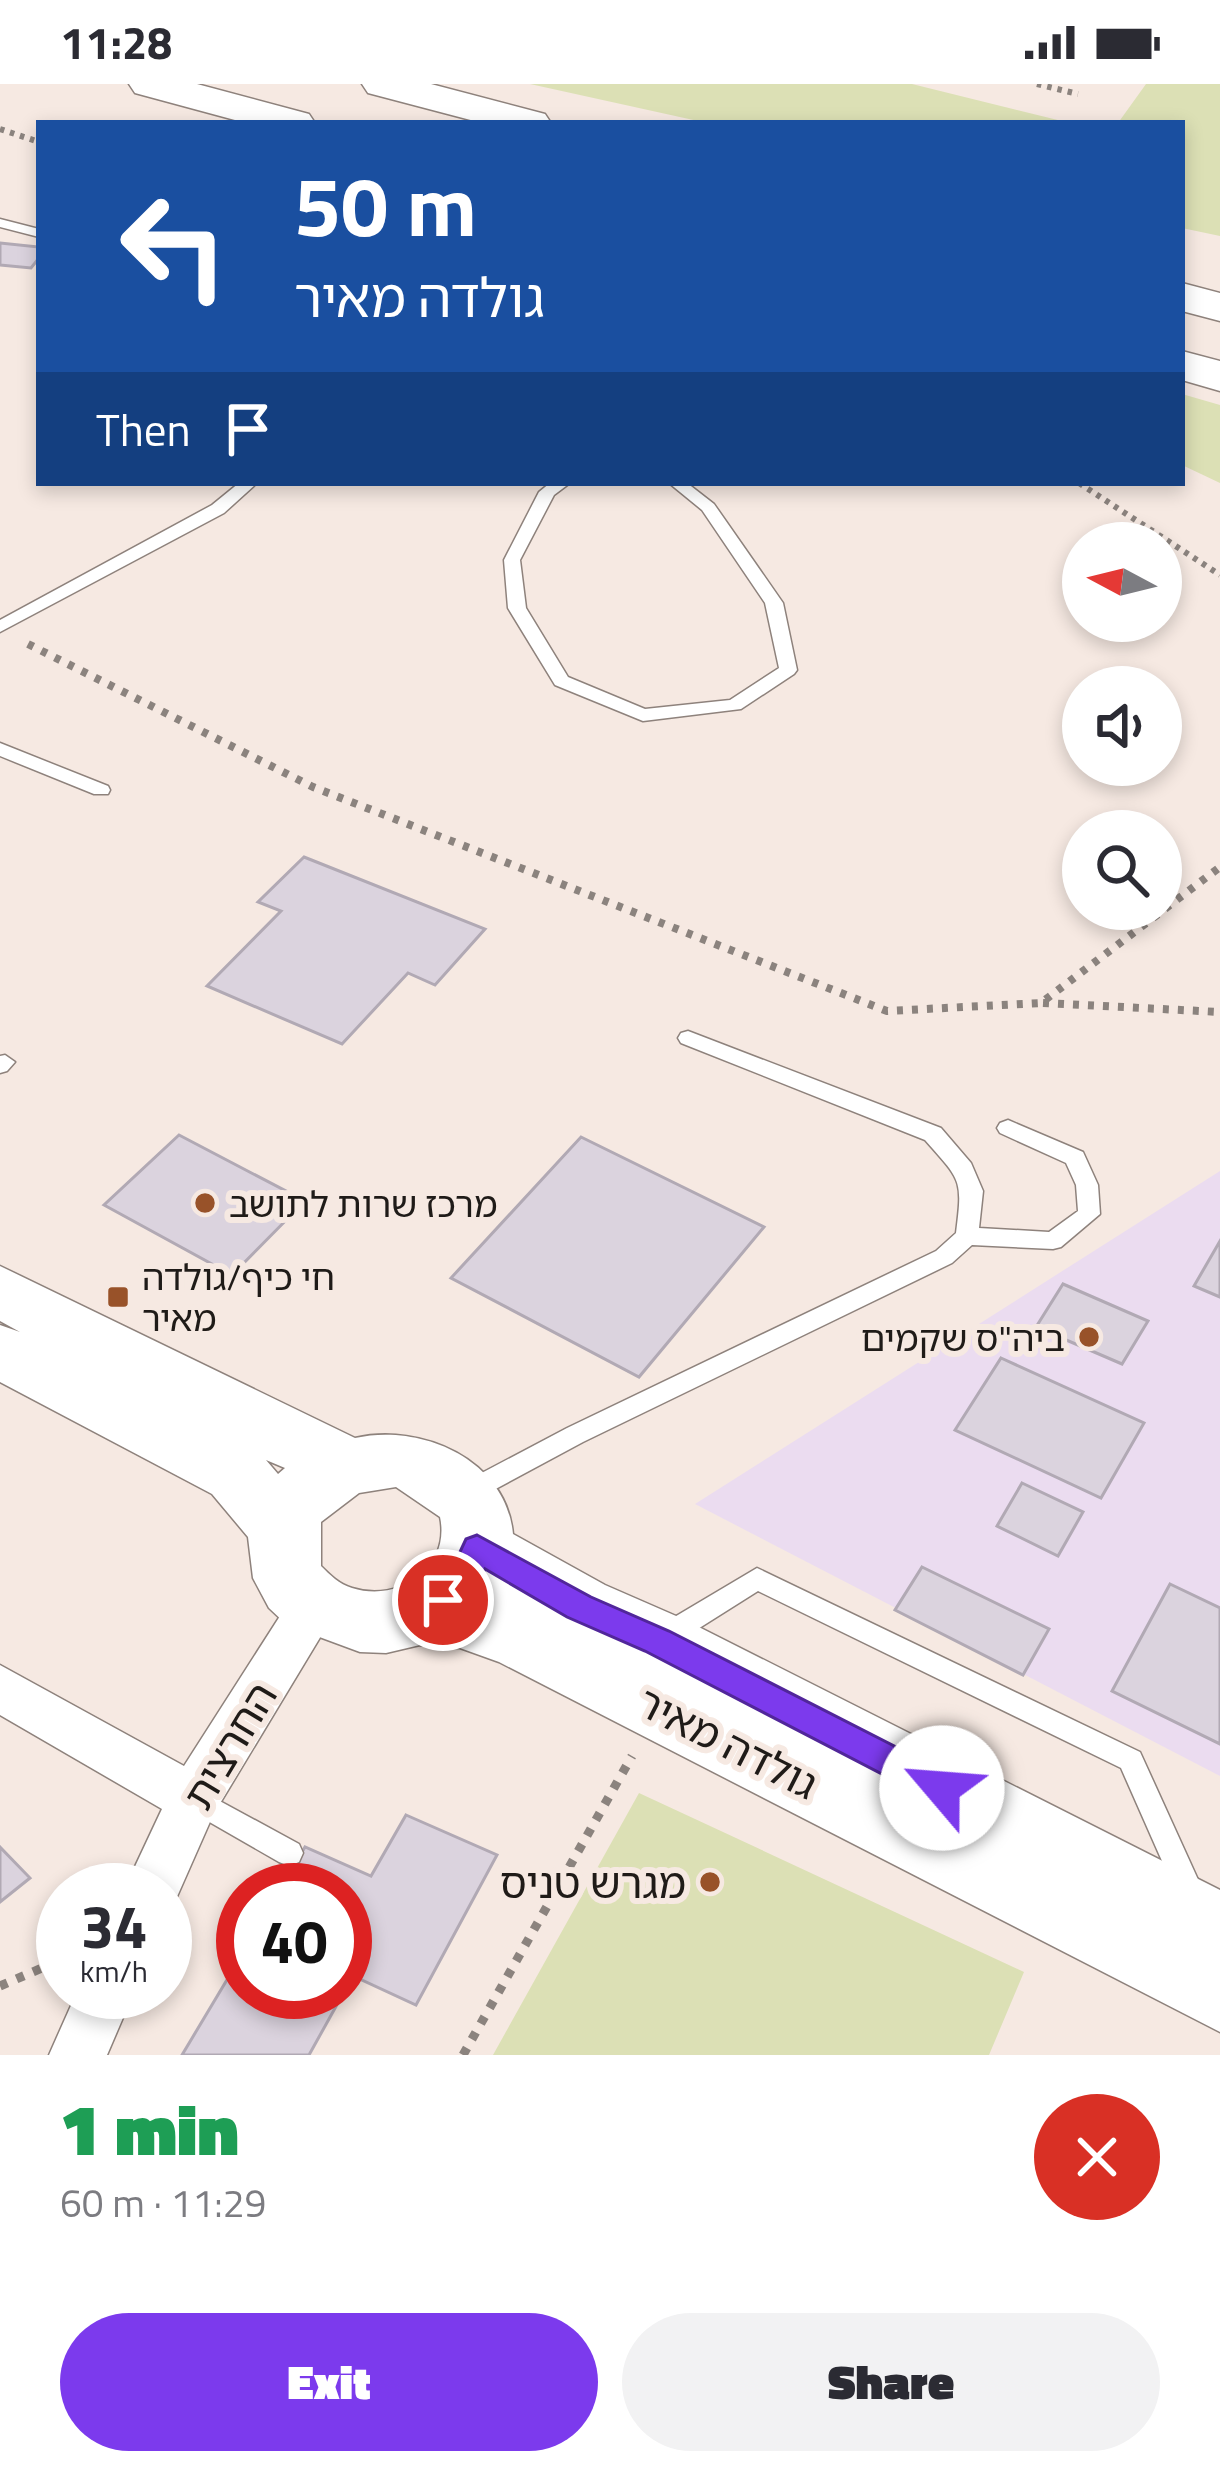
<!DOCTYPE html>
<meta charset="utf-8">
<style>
:root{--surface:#fff;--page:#f2f2f3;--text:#2b2b33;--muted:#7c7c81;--accent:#7c3aed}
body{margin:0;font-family:"Titillium Web","Noto Sans Hebrew",sans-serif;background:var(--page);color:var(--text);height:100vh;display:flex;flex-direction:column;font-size:45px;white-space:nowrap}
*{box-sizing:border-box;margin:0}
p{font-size:39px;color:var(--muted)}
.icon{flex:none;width:66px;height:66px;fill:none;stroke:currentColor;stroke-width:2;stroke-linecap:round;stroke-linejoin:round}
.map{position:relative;height:1971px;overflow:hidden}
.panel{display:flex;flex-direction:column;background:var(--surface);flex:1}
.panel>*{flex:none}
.guide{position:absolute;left:36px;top:36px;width:1149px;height:366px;border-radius:0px;box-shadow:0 6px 18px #0003;background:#1a4fa0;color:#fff;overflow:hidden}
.needle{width:78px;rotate:277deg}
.buttons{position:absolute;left:1062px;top:438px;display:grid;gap:24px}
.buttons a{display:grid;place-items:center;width:120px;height:120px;border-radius:50%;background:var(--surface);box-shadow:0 6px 18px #0003;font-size:60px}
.speed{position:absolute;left:36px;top:1779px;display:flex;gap:24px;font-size:60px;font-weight:700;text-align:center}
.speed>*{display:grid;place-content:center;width:156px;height:156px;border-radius:50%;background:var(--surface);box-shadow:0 6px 18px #0003;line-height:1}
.speed small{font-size:30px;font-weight:400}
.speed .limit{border:18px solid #d22;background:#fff;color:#111}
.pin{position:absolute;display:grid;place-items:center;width:102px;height:102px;color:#fff;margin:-51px;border:6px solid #fff;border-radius:50%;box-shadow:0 3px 12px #0007}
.me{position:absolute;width:132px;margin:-66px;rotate:297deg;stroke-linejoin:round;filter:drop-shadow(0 0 9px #0008)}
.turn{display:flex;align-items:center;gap:42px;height:252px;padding:0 60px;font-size:54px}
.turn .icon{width:156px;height:156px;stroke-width:2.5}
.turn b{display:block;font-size:84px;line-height:102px}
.then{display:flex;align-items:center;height:114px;padding:0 60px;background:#0003;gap:24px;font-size:45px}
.round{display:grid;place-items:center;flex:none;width:126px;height:126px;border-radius:63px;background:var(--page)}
.overview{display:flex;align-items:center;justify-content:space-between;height:204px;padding:0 60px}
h1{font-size:72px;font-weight:800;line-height:90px;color:#1e9e55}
.primary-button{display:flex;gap:24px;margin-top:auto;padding:24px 60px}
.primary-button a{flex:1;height:138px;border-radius:72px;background:var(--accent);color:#fff;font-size:48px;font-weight:800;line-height:138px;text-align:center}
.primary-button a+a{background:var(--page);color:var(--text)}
.status{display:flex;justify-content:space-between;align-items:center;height:84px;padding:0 60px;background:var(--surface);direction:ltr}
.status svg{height:33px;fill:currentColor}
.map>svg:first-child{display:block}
</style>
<div class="status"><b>11:28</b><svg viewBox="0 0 49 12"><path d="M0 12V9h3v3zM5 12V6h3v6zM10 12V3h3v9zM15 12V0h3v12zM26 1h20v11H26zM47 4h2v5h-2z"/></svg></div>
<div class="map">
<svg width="1220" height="1971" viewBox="0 0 1220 1971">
<rect width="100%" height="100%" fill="#f6e9e2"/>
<path fill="#ebdcf0" d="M1220,1087V1692L695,1420Z"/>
<path fill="#dce0b5" d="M530,0H912L1070,39H707Z
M1146,0H1220V152L1182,144V39H1118Z
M1182,310L1220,321V399L1182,381Z
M639,1709L1024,1888L989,1971H493Z"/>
<path fill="#dbd3de" stroke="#b1a9b4" stroke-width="3" d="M0,159L39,163V174L31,184L0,181Z
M304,773L485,845L435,901L408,889L342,960L207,902L281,827L258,818Z
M179,1051L305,1117L232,1191L104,1121Z
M581,1053L764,1143L639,1293L451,1194Z
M1220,1157V1213L1194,1202Z
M1063,1200L1148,1237L1122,1280L1036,1243Z
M1001,1274L1144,1339L1101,1414L955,1346Z
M1022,1399L1083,1428L1058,1472L997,1442Z
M922,1483L1049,1545L1023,1591L895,1526Z
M1170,1500L1220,1524V1660L1112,1607Z
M406,1731L497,1771L416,1921L353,1892L345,1907V1806H280L305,1763L371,1792Z
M0,1763L30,1794L0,1818Z
M243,1869V1908H344L309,1971H182Z"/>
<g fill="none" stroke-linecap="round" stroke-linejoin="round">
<defs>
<path id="lane" d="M0,135L39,145V153L0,143Z
M239,399H257L224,429L0,548V536L212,421Z
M550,399H570L554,411L520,476L526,524L568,593L645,625L730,616L779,584L765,519L702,426L669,399H687L714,420L783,519L797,586L794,590L741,625L643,637L555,601L508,524L504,476L539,408Z
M0,659L108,702L110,706L108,710H94L0,672Z
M688,947L941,1044L971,1079L983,1107L979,1144L1049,1148L1078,1127L1076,1101L1066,1079L1000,1049L997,1044L1000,1039L1008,1036L1083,1068L1098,1101L1100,1130L1061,1163L1053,1165L972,1161L952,1179L583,1358L477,1415L468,1418L459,1415L456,1408L459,1401L567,1344L936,1167L956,1149C963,1094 961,1097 925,1056L681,959L678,954L681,949Z
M5,971L15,978L7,987L0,989V972Z
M757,1484L1140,1668L1205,1811L1201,1820L1191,1824L1181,1820L1121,1684L758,1507L674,1560L665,1563L656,1560L652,1552L656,1544Z
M194,1703L299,1760L303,1769L299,1778L289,1782L279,1778L185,1724L181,1715L185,1706Z"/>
<path id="street" d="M314,1500L332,1507L339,1522L213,1731L172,1824L165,1827V1806H124L162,1725L0,1631V1581L184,1682L296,1507Z
M77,1908H134L107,1971H49Z"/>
<path id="secondary" d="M0,1182L355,1354C421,1339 506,1375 513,1450L605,1501L683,1535L1220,1806V1948L499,1578L460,1564L420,1561L386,1569L360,1568L287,1541L269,1524L253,1494L248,1453L212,1410L0,1298V1241L20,1248L0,1237ZM266,1376L285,1384L278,1390ZM396,1403L440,1433C451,1484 399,1519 352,1504C339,1500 330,1491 321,1482V1438L359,1409Z"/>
<path id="highway" d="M129,0H197L309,30L315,39H246L135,9Z
M362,0H431L545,30L551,39H482L368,9Z
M1182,199L1220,209V237L1182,227Z
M1182,267L1220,277V307L1182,296Z"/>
</defs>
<use href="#lane" stroke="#8e827c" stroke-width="3"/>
<use href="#street" stroke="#8e827c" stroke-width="3"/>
<use href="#secondary" stroke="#8e827c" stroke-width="3"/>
<use href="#highway" stroke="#8e827c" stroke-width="3"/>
<path stroke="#8b837e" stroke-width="6" stroke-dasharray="4.5 6" stroke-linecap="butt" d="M1037,0L1078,10
M0,45L39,58
M1079,399L1220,491"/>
<path stroke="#8b837e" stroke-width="8" stroke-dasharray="6 9" stroke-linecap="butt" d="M28,560L313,703L887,927L1041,919L1220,783
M1043,919L1220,928"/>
<path stroke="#8b837e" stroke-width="9" stroke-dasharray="8 10" stroke-linecap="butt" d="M0,1902L63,1875
M463,1971L632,1672"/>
<use href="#lane" fill="#fff" fill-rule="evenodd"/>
<use href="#street" fill="#fff" fill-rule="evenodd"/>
<use href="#secondary" fill="#fff" fill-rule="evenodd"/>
<use href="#highway" fill="#fff" fill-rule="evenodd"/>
</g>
<path fill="#7c3aed" stroke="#51269a" stroke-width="3" d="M477,1451L591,1513L669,1547L955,1693L960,1704L955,1715L942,1720L930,1715L645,1567L567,1533L485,1485C475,1507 457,1535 431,1526L427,1516L453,1483L466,1455Z"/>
<g fill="#985229" stroke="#f6e9e2" stroke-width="4.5">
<circle cx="205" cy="1119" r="12"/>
<rect x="106" y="1201" width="24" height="24" rx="6"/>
<circle cx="1089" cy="1253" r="12"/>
<circle cx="710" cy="1798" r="12"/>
</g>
<g text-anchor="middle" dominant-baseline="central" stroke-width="12" stroke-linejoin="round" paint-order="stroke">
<g font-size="36" fill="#1f1b18" stroke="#f6e9e2" text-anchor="start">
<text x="229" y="1119">מרכז שרות לתושב</text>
<text x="142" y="1192">חי כיף/גולדה<tspan x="142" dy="41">מאיר</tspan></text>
<text x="1065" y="1253" text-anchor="end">ביה"ס שקמים</text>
</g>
<g font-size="42" fill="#1f1b18" stroke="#f6e9e2">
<text transform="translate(728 1658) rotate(27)">גולדה מאיר</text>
<text transform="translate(229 1661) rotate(-59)">החרצית</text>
</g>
<g font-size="42" fill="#1f1b18" stroke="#f6e9e2" text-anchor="end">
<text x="686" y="1798">מגרש טניס</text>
</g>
</g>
</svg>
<div class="buttons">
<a><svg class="needle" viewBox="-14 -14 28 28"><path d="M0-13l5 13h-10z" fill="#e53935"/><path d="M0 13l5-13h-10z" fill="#7c7c81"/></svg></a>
<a><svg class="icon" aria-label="sound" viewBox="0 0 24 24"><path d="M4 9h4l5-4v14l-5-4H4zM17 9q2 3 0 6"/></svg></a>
<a><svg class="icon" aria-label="search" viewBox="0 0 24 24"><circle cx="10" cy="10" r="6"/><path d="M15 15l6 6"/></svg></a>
</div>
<div class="speed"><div>34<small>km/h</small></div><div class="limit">40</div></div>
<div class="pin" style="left:443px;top:1516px;background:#d93025"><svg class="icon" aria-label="arrive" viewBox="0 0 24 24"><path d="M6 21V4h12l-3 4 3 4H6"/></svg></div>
<svg class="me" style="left:942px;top:1704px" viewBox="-20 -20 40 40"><circle r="19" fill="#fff"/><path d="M0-13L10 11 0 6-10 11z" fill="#7c3aed"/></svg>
<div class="guide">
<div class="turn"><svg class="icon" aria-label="left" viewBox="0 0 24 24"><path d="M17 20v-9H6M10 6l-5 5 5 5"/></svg><div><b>50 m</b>גולדה מאיר</div></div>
<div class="then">Then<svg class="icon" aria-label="arrive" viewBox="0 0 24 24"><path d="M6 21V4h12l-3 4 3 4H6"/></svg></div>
</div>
</div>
<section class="panel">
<div class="overview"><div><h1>1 min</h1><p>60 m · 11:29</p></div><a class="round" style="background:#d93025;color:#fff"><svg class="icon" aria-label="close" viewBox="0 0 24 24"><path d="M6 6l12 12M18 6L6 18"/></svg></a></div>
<div class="primary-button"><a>Exit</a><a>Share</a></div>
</section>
